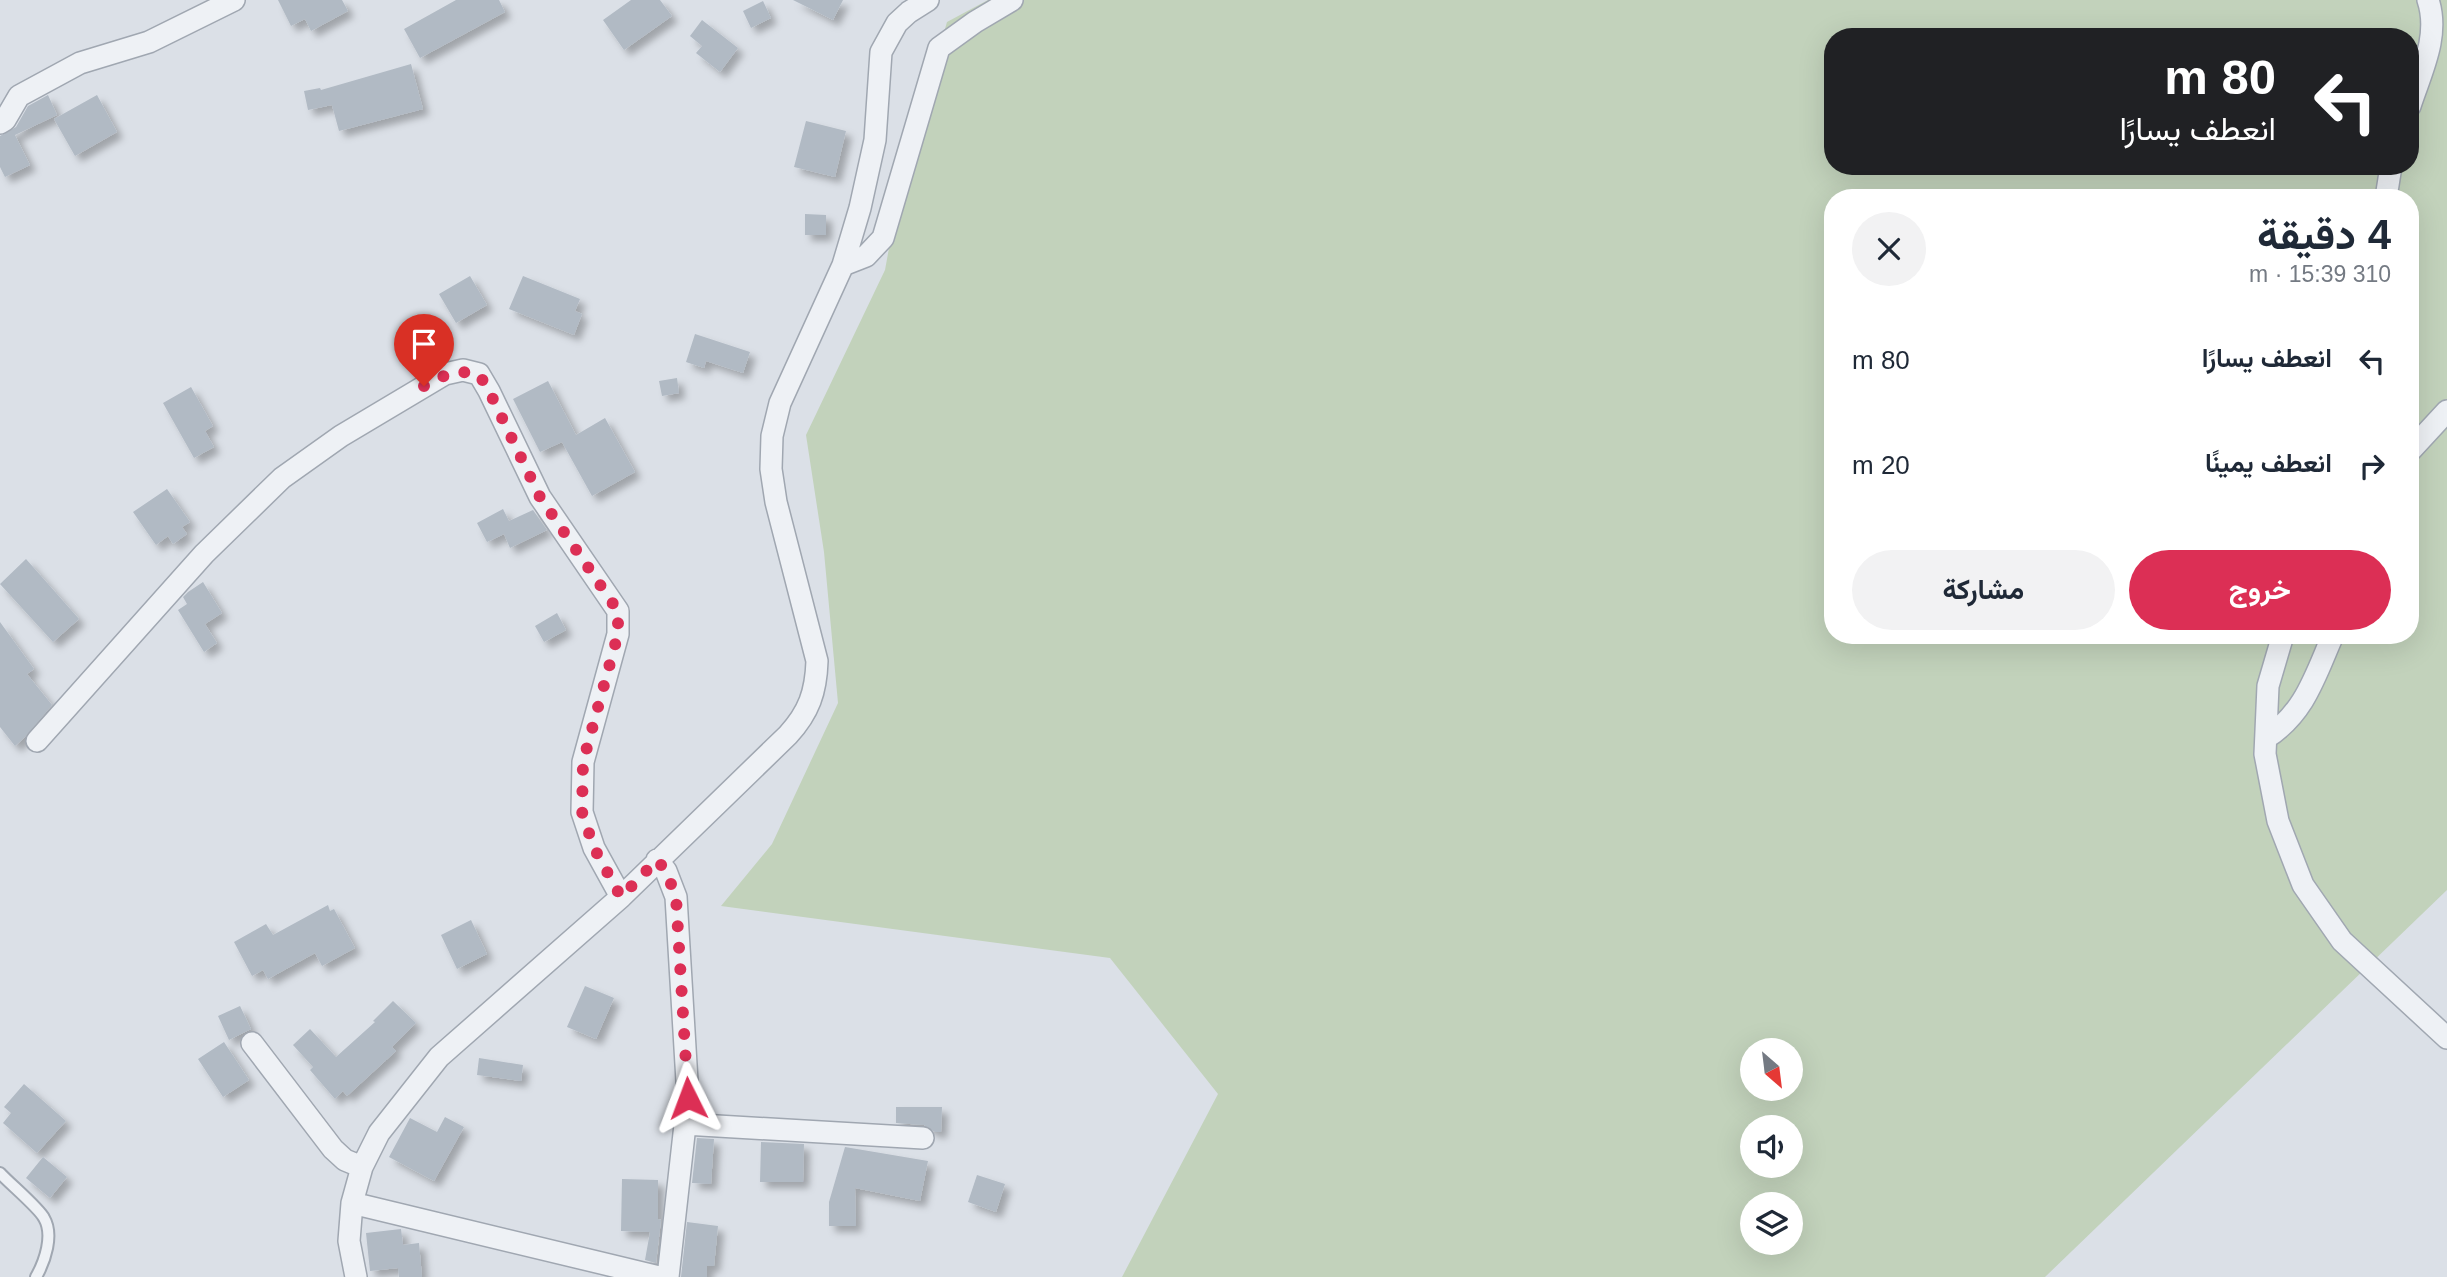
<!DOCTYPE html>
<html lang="ar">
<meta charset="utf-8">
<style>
:root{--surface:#fff;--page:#f2f2f3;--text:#1f2937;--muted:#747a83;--accent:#dc2f55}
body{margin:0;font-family:Helvetica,Vazirmatn,sans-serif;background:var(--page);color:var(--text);direction:rtl;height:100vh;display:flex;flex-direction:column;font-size:26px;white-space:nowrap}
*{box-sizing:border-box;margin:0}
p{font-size:23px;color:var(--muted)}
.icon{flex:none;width:38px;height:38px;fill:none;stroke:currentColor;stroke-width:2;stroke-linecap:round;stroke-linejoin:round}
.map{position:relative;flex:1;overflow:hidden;direction:ltr}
.details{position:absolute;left:1824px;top:189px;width:595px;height:455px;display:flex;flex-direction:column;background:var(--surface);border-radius:28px;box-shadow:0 7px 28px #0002;direction:rtl}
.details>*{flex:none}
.top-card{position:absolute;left:1824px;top:28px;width:595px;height:147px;border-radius:28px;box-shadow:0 7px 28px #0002;direction:rtl;background:#202124;color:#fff;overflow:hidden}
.needle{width:46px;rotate:152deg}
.buttons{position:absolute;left:1740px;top:1038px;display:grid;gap:14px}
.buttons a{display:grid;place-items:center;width:63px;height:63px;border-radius:50%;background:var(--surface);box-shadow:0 7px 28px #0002;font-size:35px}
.pin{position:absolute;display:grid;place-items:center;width:60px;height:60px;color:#fff;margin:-72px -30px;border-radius:50% 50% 50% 0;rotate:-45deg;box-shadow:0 0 7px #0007}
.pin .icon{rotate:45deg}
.me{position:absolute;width:77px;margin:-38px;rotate:357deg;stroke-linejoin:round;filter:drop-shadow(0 0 5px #0008)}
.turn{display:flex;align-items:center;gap:24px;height:147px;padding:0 28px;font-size:32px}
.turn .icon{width:91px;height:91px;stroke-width:2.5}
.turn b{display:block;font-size:49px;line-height:60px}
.round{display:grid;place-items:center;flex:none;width:74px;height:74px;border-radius:37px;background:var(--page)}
.head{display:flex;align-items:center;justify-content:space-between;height:119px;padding:0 28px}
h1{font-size:42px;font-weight:700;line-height:52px}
.button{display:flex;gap:14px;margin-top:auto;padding:14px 28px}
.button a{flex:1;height:80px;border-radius:42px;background:var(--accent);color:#fff;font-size:28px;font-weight:700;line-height:80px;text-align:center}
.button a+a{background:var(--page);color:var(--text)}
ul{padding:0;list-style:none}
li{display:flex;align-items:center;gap:21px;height:105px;padding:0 28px}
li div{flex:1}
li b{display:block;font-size:26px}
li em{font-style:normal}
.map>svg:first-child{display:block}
</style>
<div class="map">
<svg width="2447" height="1277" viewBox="0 0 2447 1277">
<defs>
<filter id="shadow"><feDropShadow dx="6" dy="6" stdDeviation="3.5" flood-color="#0004"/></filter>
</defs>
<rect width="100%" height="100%" fill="#dbe0e7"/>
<path fill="#c2d2bb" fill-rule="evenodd" d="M988,0H2447V890L2045,1277H1122L1218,1094L1110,958L721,906L772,844L838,703L824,552L806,435L885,270L902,177L947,22ZM1832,37H2410V166H1832ZM1832,198H2410V635H1832ZM1752,1050H1790V1088H1752ZM1752,1127H1790V1166H1752ZM1752,1204H1790V1242H1752Z"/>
<path fill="#b1bac4" filter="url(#shadow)" d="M278,0H342L348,11L311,31L305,19L291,26Z
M456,0H499L505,12L420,58L404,29Z
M631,0H660L672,16L624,50L603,20Z
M793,0H843L833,20Z
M763,1L771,18L751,28L743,11Z
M702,20L738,48L720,72L696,53L702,46L690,36Z
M411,64L423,109L339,131L332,105L308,110L304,91L320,88L321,90Z
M48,95L57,115L15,135L30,165L5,177L0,167V136L16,127L28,106Z
M97,95L117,132L75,156L54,119Z
M806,121L846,131L835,177L794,167Z
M805,214L826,215V235H805Z
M470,276L487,305L456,323L439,294Z
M523,276L580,299L575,311L582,314L574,335L509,309Z
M695,334L750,352L743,373L706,361L704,368L686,362Z
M677,378L679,393L662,396L659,381Z
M548,381L576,435L605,418L635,472L592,496L562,442L540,452L513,399Z
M191,387L213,426L205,431L214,447L194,458L163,403Z
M167,489L190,522L182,527L187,534L173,544L168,536L156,545L133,512Z
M503,509L509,521L533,510L547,530L510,548L504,534L487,542L477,523Z
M26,559L79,619L53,642L0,584Z
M203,582L222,613L205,624L217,643L204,652L178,610L187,604L183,597L188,592Z
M557,613L566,630L544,642L535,626Z
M0,622L34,669L27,674L52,705L24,738L15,746L0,727Z
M328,905L330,911L334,909L355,948L322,966L315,953L268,979L263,970L252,976L234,942L266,924L273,935Z
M471,920L487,954L457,969L441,935Z
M585,986L614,998L596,1039L567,1027Z
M393,1001L416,1023L392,1047L396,1051L347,1096L343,1091L335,1099L310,1070L313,1067L293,1045L310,1029L336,1057L375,1022L373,1021Z
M240,1006L251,1029L229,1040L218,1016Z
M224,1042L249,1080L223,1097L198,1059Z
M479,1058L523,1065L521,1081L477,1075Z
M24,1084L66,1121L37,1153L3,1123L11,1113L4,1107Z
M896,1107H942L941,1132H935L924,1125L896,1123Z
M445,1117L464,1127L434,1181L389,1157L410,1118L437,1132Z
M697,1138L714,1139L711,1184L692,1183Z
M761,1142L804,1144L803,1182H760Z
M845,1147L928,1161L920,1201L855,1188L856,1226H829V1202Z
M43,1157L67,1177L50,1198L26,1178Z
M977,1175L1005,1184L996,1212L968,1202Z
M622,1179L658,1180V1219L661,1220L656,1263L645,1260L650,1232L621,1231Z
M687,1222L718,1226L714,1266H707V1277H681Z
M401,1229L403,1245L419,1243L422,1277H399L398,1268L370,1271L366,1233Z"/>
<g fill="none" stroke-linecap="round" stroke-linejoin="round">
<defs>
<path id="lane" d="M0,1173C9,1183 39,1208 44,1218C54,1235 45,1261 36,1277"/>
<path id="street" d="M2410,106C2421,72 2440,36 2428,0
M0,123L5,120L19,96L80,63L149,42L234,0
M2386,198L2391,166
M843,265L866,256L883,238L939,48L975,22L1012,0
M2410,451L2447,411
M2283,635L2268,686L2265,754L2278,821L2303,885L2342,941L2447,1038
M2266,738C2305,713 2315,676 2333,635
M37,741L204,554L282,478L341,436L445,374L463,370L479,374L489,391L540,497L618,611V634L583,762L582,812L594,848L621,897
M657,860L666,871L676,897L688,1098L668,1277
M252,1043L333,1149L345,1160L362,1167
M684,1124L923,1138
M352,1203L659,1277
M356,1277L349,1241L352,1203L362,1167L379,1133L439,1057L621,897L788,735C809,712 816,692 817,661L776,502L771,469L772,436L780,403L843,265L860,208L875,140L881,52L897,23L909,12L928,0"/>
</defs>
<use href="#lane" stroke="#a0a7b1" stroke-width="14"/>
<use href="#street" stroke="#a0a7b1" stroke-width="24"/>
<use href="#lane" stroke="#eef1f5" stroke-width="10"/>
<use href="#street" stroke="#eef1f5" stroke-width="21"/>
</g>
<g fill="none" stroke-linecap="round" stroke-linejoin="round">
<path stroke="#dc2f55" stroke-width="12" stroke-dasharray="0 21.6" d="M424,386C443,375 456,369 479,374L489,391L540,497L618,611V634L583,762L582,812L594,848L621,897L657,860L666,871L676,897L688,1098"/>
</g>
</svg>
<div class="buttons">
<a><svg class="needle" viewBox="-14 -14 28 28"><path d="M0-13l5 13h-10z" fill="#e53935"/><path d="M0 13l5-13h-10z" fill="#747a83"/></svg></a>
<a><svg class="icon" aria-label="sound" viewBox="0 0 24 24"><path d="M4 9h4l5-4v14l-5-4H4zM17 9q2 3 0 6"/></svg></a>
<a><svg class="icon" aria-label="layers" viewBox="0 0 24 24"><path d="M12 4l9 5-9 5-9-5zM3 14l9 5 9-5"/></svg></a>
</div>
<div class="pin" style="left:424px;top:386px;background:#d93025"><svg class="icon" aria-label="arrive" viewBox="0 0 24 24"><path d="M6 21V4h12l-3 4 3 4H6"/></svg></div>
<svg class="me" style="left:688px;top:1098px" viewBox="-20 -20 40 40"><path d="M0-17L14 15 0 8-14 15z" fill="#dc2f55" stroke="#fff" stroke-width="4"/></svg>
<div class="top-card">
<div class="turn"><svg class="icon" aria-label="left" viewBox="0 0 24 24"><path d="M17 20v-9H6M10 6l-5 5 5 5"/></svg><div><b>80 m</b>انعطف يسارًا</div></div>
</div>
<section class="details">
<div class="head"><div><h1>4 دقيقة</h1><p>310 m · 15:39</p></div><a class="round"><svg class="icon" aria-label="close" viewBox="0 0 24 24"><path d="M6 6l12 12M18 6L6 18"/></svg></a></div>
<ul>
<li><svg class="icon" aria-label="left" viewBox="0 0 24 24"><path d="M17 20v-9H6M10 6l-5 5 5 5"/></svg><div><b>انعطف يسارًا</b></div><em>80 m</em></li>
<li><svg class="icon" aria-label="right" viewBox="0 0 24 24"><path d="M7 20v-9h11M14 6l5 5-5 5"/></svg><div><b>انعطف يمينًا</b></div><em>20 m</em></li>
</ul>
<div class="button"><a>خروج</a><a>مشاركة</a></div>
</section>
</div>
